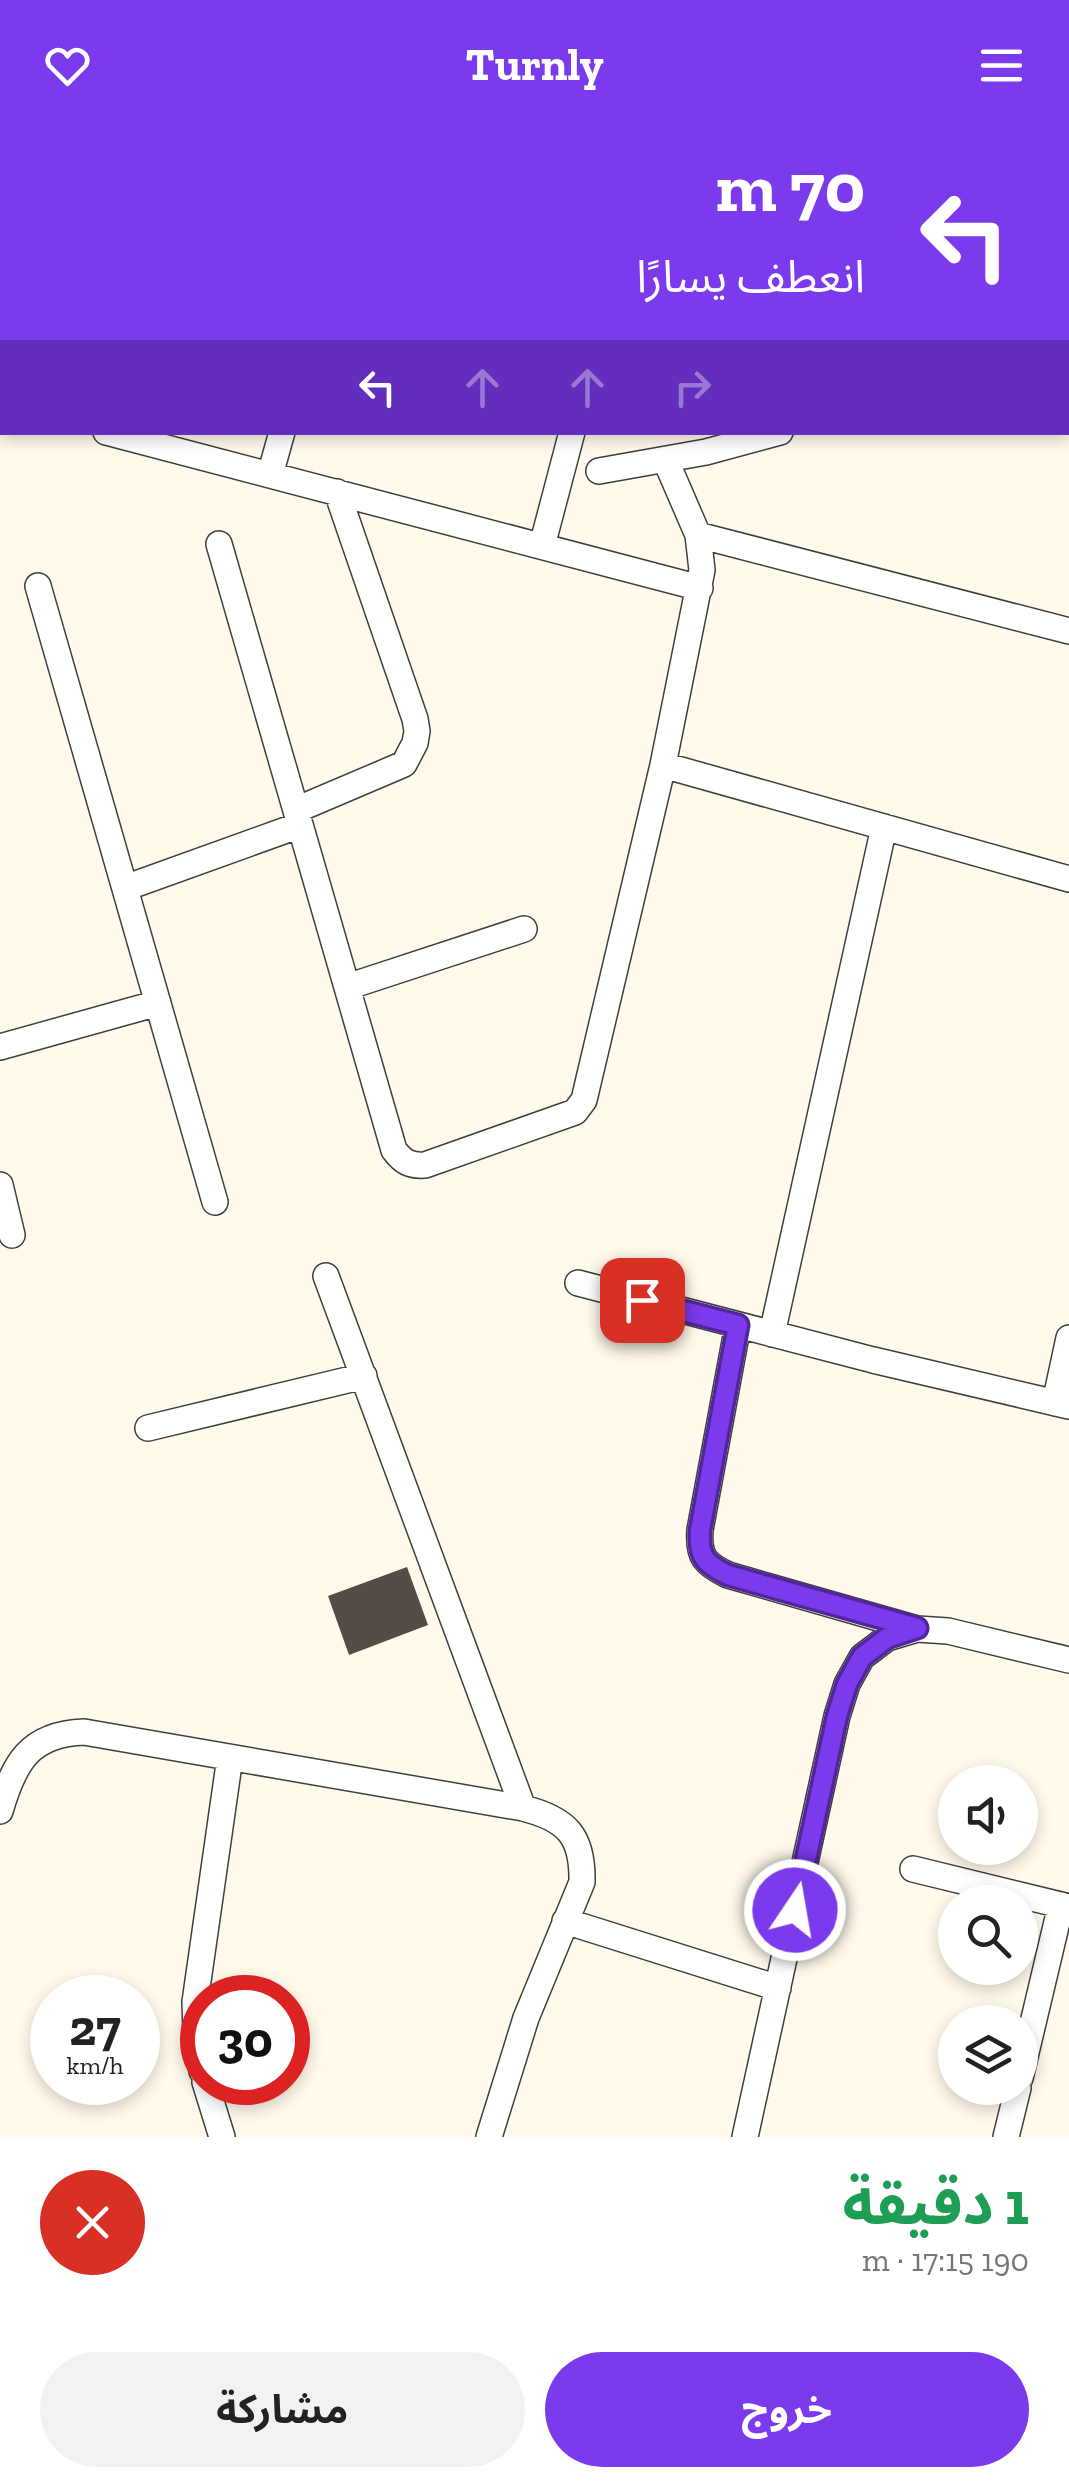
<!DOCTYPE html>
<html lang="ar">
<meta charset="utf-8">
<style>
:root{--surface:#fff;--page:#f2f2f2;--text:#222;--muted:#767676;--accent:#7c3aed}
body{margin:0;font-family:"Zilla Slab","Noto Sans Arabic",serif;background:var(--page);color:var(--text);direction:rtl;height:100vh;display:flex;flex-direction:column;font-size:38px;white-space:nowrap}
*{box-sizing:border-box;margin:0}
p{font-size:32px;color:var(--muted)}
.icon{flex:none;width:55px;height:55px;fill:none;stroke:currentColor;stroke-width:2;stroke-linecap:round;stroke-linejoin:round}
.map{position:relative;height:2007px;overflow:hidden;direction:ltr}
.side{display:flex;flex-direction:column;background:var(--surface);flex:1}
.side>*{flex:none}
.banner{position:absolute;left:0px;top:0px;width:1070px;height:305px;box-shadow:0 5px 15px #0003;direction:rtl;background:#7c3aed;color:#fff;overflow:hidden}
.tools{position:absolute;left:938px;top:1635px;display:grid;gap:20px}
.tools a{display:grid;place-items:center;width:100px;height:100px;border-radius:50%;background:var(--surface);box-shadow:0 5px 15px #0003;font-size:50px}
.speed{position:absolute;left:30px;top:1845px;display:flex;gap:20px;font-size:50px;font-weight:700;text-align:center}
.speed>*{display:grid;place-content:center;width:130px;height:130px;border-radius:50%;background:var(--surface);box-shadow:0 5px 15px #0003;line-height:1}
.speed small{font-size:25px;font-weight:400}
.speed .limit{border:15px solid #d22;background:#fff;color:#111}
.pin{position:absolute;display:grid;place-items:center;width:85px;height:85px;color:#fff;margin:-42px;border-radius:20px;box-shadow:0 5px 15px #0006}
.me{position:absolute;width:110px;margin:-55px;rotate:12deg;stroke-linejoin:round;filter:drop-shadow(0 0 8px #0008)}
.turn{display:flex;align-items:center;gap:35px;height:210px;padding:0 40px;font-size:45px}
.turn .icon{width:130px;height:130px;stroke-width:2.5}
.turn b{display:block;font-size:70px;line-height:85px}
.lanes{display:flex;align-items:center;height:95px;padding:0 40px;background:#0003;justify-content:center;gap:50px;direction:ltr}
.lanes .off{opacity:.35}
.round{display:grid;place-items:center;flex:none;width:105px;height:105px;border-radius:52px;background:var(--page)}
.headline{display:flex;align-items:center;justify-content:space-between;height:170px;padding:0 40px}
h1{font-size:60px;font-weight:700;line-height:75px;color:#1e9e55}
.cta{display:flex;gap:20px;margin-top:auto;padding:20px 40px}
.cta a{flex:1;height:115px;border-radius:60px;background:var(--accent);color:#fff;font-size:40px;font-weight:700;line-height:115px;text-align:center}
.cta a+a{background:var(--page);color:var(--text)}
header{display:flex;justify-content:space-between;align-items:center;height:130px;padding:0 40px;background:var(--accent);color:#fff;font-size:45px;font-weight:700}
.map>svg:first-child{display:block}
</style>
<header><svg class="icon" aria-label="menu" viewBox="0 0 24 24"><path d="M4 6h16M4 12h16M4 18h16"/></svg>Turnly<svg class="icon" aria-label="heart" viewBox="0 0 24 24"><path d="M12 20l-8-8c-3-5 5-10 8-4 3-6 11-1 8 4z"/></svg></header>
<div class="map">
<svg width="1069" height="2007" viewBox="0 0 1069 2007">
<rect width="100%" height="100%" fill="#fffaeb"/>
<path fill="#554c48" d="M407,1437L428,1495L349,1525L328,1466Z"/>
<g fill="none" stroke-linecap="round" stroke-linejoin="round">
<defs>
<path id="minor" d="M103,0L113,2
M364,2L365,0
M651,2L652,0
M1068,191L1069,190
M0,275L2,276
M106,302L700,458
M599,341L706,322L780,302
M270,345L282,302
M698,405L1069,501
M219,414L394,1020C403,1032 410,1036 425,1035L575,982L584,970L663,635L702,440L698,405L666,331
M542,416L572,302
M38,456L215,1072
M663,635L1069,749
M296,680L404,634L415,613L417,601L415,589L337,362
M125,758L300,695
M347,857L524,799
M0,917L158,873
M0,1055L12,1105
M326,1146L523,1678
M578,1153L873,1230L1069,1276
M738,1195L700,1400C698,1427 705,1434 728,1445L917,1499
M772,1204L884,697
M1055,1273L1069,1208
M148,1298L364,1246
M0,1681C14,1633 29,1604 84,1602L523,1678C567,1689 583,1706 582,1752L526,1888L489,2007
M913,1739L1069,1777
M565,1791L778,1858
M202,1941L196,1902L195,1872L230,1627
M1020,1948L1061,1775
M205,1952L222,2007
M745,2007L837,1586L847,1554L862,1527L887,1508L917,1499L948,1501L1069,1530
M1006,2007L1018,1958"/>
</defs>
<use href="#minor" stroke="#3f3f3f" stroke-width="28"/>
<use href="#minor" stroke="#fff" stroke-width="25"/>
</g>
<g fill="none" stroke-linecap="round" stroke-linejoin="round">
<defs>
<path id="route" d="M642,1170L738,1195L700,1400C698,1427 705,1434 728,1445L917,1498L887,1508L862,1527L847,1554L837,1586L795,1780"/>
</defs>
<use href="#route" stroke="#51269a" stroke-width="25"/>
<use href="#route" stroke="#7c3aed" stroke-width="18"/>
</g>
</svg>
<div class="tools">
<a><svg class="icon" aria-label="sound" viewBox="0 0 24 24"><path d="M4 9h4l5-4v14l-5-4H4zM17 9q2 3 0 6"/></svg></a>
<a><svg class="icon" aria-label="search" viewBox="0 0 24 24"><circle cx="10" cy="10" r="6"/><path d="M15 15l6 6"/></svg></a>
<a><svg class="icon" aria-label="layers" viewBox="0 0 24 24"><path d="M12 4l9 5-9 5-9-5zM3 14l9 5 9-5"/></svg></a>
</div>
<div class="speed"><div>27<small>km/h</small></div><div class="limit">30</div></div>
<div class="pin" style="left:642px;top:1170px;background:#d93025"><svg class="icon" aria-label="arrive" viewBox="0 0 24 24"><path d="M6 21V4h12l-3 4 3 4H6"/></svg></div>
<svg class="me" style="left:795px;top:1780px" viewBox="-20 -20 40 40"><circle r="17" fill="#7c3aed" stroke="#fff" stroke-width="3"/><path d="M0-11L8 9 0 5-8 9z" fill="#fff"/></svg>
<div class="banner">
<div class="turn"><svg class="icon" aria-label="left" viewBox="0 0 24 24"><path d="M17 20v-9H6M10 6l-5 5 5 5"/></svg><div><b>70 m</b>انعطف يسارًا</div></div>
<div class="lanes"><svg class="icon" aria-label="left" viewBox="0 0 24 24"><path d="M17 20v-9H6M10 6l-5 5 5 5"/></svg><svg class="icon off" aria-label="ahead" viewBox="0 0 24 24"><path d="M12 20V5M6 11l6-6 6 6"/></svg><svg class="icon off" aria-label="ahead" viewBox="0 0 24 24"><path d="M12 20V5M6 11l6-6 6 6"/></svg><svg class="icon off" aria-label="right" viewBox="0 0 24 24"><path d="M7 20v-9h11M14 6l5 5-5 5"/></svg></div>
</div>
</div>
<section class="side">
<div class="headline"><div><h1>1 دقيقة</h1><p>190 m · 17:15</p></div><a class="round" style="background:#d93025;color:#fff"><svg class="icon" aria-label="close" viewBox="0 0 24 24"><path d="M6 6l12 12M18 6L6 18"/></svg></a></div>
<div class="cta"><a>خروج</a><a>مشاركة</a></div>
</section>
